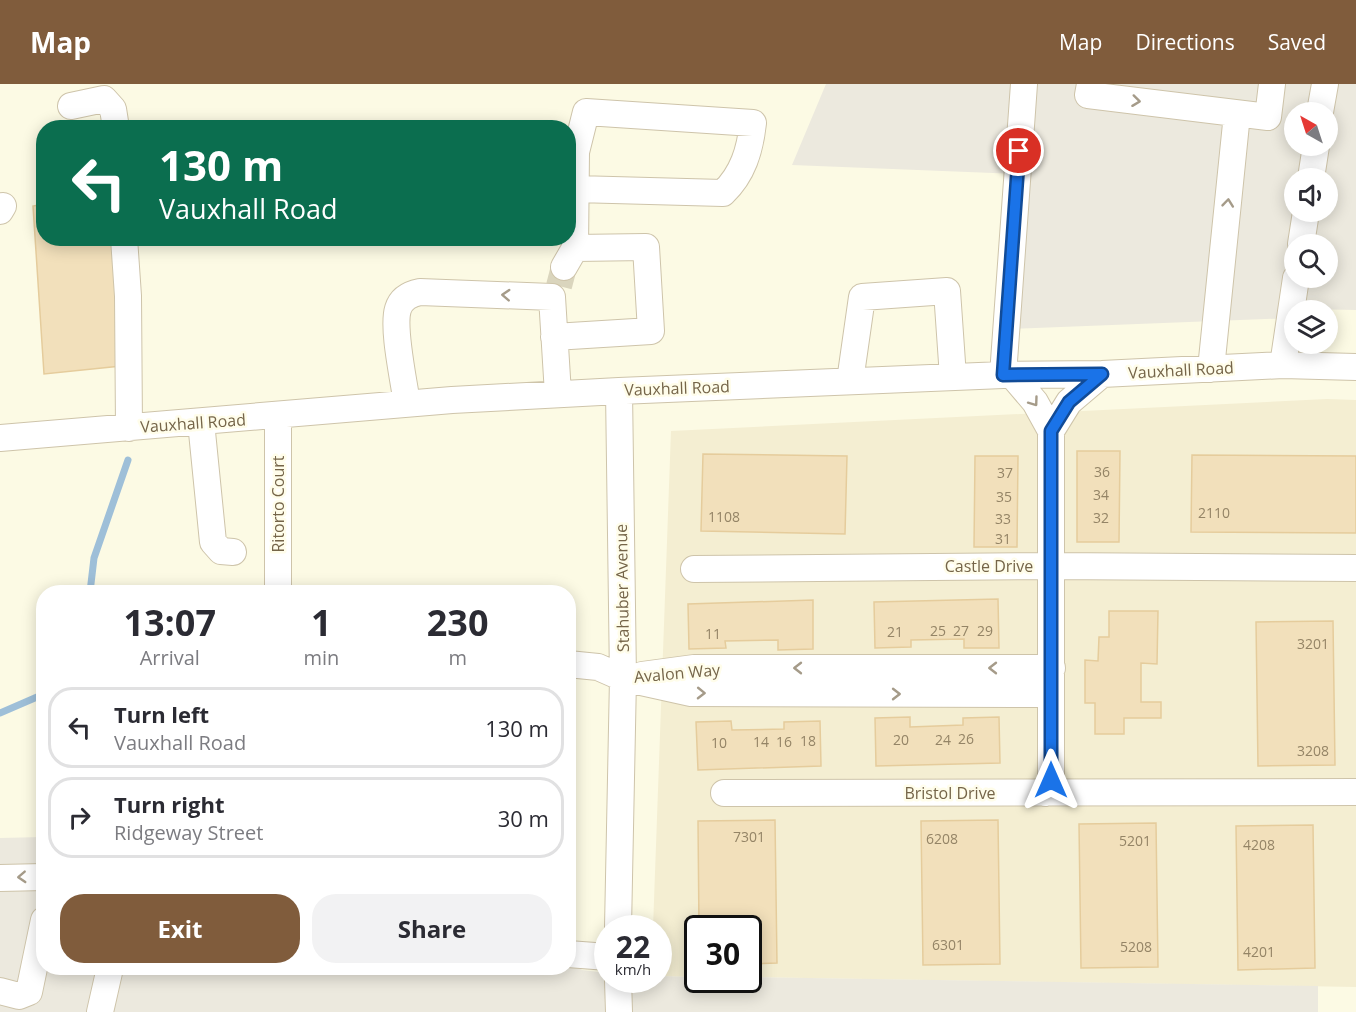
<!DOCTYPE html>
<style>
:root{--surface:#fff;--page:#f2f2f3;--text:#2b2b33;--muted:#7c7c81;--line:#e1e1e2;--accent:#805c3c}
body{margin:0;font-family:"Open Sans",sans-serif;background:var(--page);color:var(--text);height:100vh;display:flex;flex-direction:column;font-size:22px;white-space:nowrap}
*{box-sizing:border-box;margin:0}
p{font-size:20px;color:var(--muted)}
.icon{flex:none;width:33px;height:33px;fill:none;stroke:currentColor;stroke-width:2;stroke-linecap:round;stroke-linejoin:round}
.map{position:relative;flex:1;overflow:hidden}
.panel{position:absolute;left:36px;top:501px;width:540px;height:390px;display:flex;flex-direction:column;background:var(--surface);border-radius:24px;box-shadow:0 3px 15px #0003}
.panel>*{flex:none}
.top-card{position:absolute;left:36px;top:36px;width:540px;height:126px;border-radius:24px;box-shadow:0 3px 15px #0003;background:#0b6e4f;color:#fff;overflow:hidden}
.needle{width:39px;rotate:321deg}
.buttons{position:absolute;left:1284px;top:18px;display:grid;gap:12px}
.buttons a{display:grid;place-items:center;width:54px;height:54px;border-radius:50%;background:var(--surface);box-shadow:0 3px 15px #0003;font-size:30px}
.speed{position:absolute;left:594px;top:831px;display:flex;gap:12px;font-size:30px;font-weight:700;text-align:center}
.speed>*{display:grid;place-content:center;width:78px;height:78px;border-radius:50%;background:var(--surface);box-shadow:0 3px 15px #0003;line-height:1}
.speed small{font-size:15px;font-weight:400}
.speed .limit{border:3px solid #111;border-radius:9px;background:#fff;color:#111}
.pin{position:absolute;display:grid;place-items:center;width:51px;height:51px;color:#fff;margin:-26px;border:3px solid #fff;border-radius:50%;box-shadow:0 2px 6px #0007}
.me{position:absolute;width:66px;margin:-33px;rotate:0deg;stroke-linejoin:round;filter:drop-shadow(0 0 4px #0008)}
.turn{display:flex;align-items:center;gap:21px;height:126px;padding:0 24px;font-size:27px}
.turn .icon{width:78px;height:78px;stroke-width:2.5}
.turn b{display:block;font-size:42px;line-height:51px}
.eta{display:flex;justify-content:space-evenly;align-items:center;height:102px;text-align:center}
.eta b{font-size:36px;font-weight:700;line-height:42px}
.primary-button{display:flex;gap:12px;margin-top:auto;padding:12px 24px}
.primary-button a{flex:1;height:69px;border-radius:24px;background:var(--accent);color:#fff;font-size:24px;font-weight:700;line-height:69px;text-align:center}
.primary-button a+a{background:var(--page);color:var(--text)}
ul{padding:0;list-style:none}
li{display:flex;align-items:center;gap:18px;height:81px;margin:0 12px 9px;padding:0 12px;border:3px solid var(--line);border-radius:24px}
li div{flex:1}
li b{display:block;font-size:22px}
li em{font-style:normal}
header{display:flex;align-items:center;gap:36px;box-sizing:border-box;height:84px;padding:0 30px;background:var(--accent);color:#fff}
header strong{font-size:28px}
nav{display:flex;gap:33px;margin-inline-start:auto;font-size:21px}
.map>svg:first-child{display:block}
</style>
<header>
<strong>Map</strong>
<nav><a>Map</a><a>Directions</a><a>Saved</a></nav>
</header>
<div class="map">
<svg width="1356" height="928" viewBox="0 0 1356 928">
<rect width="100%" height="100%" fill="#fcfae4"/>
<path fill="#f4eed2" d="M1327,315L1356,316V903L749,893L748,844H698L697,893L659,892L658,844H653L671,347Z"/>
<path fill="#ece9de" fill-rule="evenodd" d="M826,0H1356V226L1305,225L1294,226V234L1010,245L1018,90L792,81ZM1294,28H1328V62H1294ZM1294,94H1328V128H1294ZM1294,160H1328V194H1294Z
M43,753L44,884H568L569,876L582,886L607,889L608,896H658L659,892L697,893L698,896H748L749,893L1318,902V928H0V754Z"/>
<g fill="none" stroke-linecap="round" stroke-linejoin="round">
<path stroke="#9ebfd8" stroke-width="7" d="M90,508L94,474L128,376
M0,629L44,610"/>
</g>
<path fill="#f2e0bb" stroke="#e5cc9c" stroke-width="1.5" d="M44,120V154H113L121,282L44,290L33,122Z
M1077,367H1120L1119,458H1077Z
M703,370L847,372L845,450L701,447Z
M1192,371L1356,372V449L1191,448Z
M975,372H1018L1017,463H974Z
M998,515L999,564H964V555L911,556V563L875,564L874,518Z
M813,516V565L778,566V556L725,557L726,564L689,565L688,520Z
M1109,527H1158L1157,580L1141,579V618H1161V634H1124V650H1095V619H1085V576L1098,577L1099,553H1109Z
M1333,537L1335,681L1258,682L1256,538Z
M910,633V643L963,641V634L999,633L1000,679L876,682L875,634Z
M731,637L732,646L784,645V638L820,637L821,682L698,686L696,638Z
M775,736L777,879L748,880V844H699L698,737Z
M998,736L1000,880L923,881L921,737Z
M1156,739L1158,883L1081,884L1079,740Z
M1313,741L1315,884L1238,886L1236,742Z"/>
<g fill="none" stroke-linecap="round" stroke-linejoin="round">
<path stroke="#dad5bd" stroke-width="26" stroke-dasharray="26 13" stroke-linecap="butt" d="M559,202L564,183"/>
<defs>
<path id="minor" d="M1090,0L1088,11L1268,33L1272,0
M71,22L104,15L113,25L116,44
M1320,28L1325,0
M1311,94L1316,62
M0,127L3,122
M124,154L128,212L129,344
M1301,160L1306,128
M575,164L576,68L586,28L753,39C750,66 743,90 723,109L576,105
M554,253L651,247L646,163L575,164L564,183
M1283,281L1296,194
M1211,285L1237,30
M1003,291L1024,0
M1012,291L1035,318L1051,347V696L1045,709
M850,297L862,213L947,207L953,293
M407,320C404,297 392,244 398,225C401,215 410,210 420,208L552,213L558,310
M201,338L213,458L221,467L233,468
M1051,347L1069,318L1102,290
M0,354L452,316L619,307L1003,291L1102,290L1283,281L1356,283
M694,485L1051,482L1356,484
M278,508V332
M568,580L598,583L623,594L691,609L1051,610
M642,591L694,584H1052
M724,709L1356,708
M0,794L44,793
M618,844L623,594L619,307
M568,870L608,873
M618,896L619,928
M0,907L19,912L29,908L44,836
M100,928L110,884"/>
</defs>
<use href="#minor" stroke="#cec4aa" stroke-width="28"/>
<use href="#minor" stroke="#fff" stroke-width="26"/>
</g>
<defs><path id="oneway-chevron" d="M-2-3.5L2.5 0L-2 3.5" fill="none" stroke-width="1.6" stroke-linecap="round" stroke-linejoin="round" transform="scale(1.5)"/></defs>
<g stroke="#a59b89">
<use href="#oneway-chevron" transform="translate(1136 17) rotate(7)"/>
<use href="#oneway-chevron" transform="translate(1228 119) rotate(-84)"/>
<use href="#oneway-chevron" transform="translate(506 211) rotate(-177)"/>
<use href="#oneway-chevron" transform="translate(1034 318) rotate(54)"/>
<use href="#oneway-chevron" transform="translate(798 584) rotate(180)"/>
<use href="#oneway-chevron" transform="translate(993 584) rotate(180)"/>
<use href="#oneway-chevron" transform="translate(701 609) rotate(1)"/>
<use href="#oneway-chevron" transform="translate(896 610)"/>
<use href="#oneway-chevron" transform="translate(22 793) rotate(177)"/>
</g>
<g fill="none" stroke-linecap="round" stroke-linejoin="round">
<defs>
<path id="route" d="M1019,67L1003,291L1102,290L1069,318L1051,347V696"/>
</defs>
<use href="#route" stroke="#114b97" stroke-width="15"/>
<use href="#route" stroke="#1a73e8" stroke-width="10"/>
</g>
<g text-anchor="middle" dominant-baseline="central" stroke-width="5" stroke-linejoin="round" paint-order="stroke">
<g font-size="14" fill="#948466">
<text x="1102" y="387">36</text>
<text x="1005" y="388">37</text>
<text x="1101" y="410">34</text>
<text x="1004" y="412">35</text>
<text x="1214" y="428">2110</text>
<text x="724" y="432">1108</text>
<text x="1101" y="433">32</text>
<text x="1003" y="434">33</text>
<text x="1003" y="454">31</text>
<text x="938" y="546">25</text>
<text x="961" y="546">27</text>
<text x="985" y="546">29</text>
<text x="895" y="547">21</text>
<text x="713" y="549">11</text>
<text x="1313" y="559">3201</text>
<text x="966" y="654">26</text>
<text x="901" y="655">20</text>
<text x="943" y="655">24</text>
<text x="808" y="656">18</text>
<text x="761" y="657">14</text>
<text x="784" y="657">16</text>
<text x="719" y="658">10</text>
<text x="1313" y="666">3208</text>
<text x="749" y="752">7301</text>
<text x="942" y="754">6208</text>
<text x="1135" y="756">5201</text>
<text x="1259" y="760">4208</text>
<text x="948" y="860">6301</text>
<text x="1136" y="862">5208</text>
<text x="1259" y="867">4201</text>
</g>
<g font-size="16" fill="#756549" stroke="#fffdea">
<text transform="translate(1181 286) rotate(-3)">Vauxhall Road</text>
<text transform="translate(677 304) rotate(-2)">Vauxhall Road</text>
<text transform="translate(193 339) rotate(-4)">Vauxhall Road</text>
<text transform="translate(278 420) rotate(-90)">Ritorto Court</text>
<text x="989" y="482">Castle Drive</text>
<text transform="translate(622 504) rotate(-91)">Stahuber Avenue</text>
<text transform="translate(677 589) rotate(-5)">Avalon Way</text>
<text x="950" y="709">Bristol Drive</text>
</g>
</g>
</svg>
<div class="buttons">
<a><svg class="needle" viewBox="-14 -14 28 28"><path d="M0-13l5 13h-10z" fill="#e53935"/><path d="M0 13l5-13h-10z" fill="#7c7c81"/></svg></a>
<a><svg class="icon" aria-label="sound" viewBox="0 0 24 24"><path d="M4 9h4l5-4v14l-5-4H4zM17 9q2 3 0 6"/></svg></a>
<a><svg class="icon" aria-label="search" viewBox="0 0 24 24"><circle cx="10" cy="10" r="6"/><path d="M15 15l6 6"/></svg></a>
<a><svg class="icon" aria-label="layers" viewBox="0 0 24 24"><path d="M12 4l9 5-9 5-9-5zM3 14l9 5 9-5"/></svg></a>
</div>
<div class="speed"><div>22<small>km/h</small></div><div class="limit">30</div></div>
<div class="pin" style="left:1019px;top:67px;background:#d93025"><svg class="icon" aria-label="arrive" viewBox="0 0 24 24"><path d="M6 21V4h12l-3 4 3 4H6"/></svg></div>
<svg class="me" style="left:1051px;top:696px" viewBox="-20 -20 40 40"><path d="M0-17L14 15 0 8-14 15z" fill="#1a73e8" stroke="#fff" stroke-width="4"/></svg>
<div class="top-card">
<div class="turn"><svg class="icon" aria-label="left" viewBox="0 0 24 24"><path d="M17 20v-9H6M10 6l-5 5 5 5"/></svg><div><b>130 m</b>Vauxhall Road</div></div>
</div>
<section class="panel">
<div class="eta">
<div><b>13:07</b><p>Arrival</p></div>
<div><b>1</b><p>min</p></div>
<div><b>230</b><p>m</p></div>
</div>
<ul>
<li><svg class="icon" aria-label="left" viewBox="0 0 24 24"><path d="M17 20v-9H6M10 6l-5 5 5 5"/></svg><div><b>Turn left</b><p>Vauxhall Road</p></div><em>130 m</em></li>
<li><svg class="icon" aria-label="right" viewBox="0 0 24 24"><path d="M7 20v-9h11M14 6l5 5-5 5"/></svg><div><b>Turn right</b><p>Ridgeway Street</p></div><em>30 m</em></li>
</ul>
<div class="primary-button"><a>Exit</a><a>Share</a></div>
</section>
</div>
